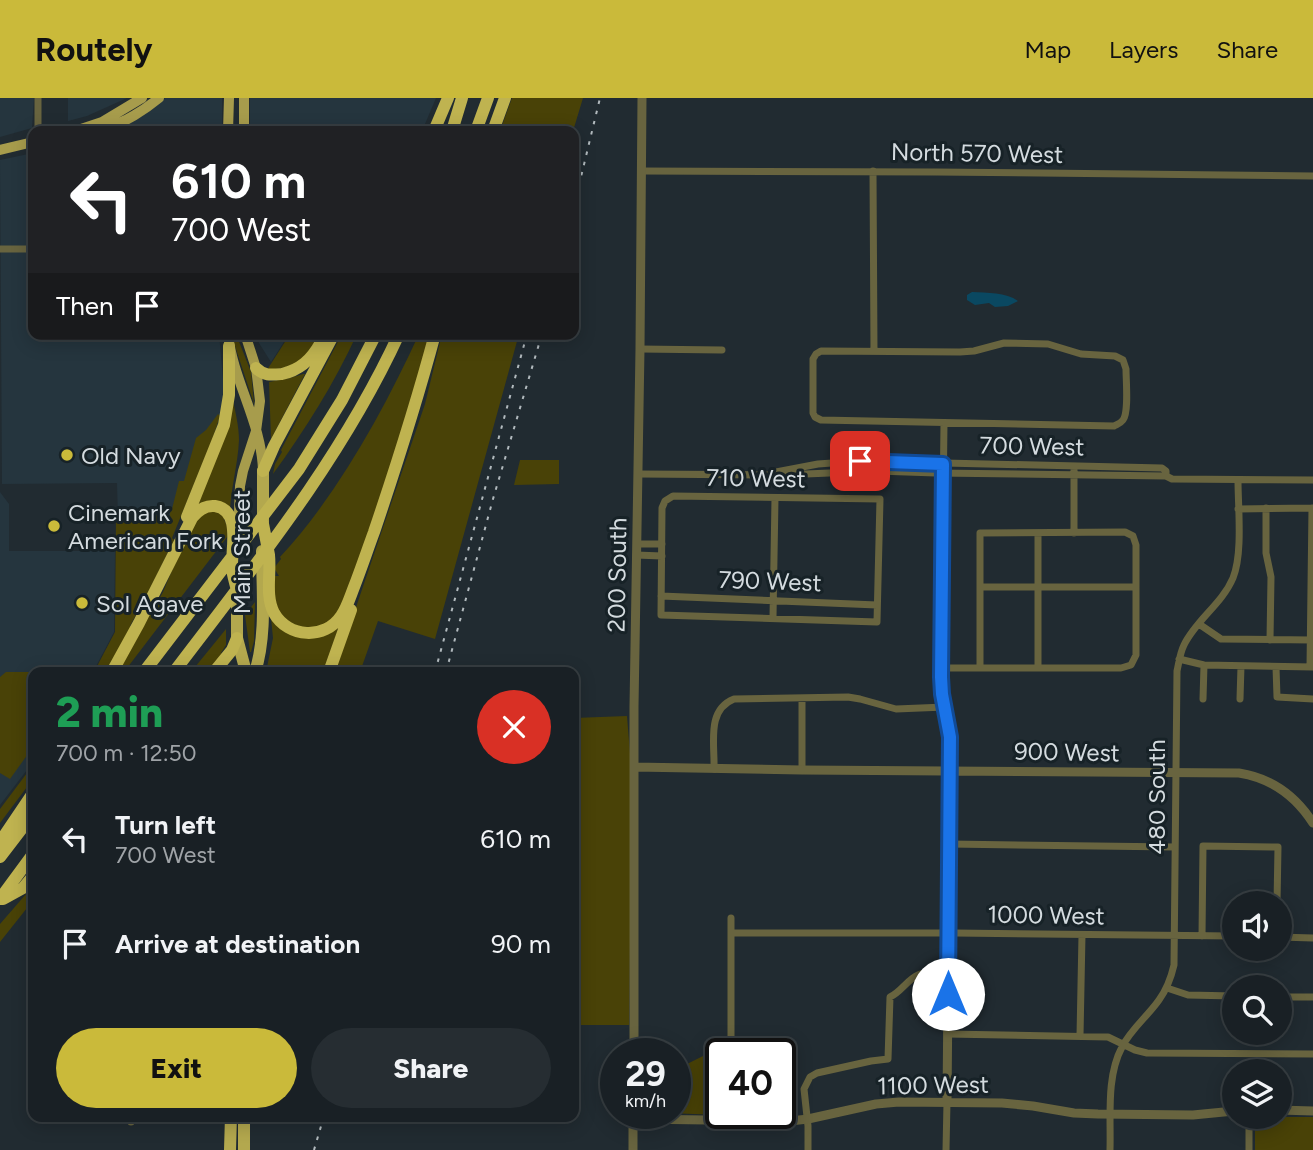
<!DOCTYPE html>
<meta charset="utf-8">
<style>
:root{--surface:#192025;--page:#262d32;--text:#f1f3f6;--muted:#9fa3a7;--line:#373e42;--accent:#caba3a}
body{margin:0;font-family:Figtree,sans-serif;background:var(--page);color:var(--text);height:100vh;display:flex;flex-direction:column;font-size:26px;white-space:nowrap}
*{box-sizing:border-box;margin:0}
p{font-size:23px;color:var(--muted)}
.icon{flex:none;width:38px;height:38px;fill:none;stroke:currentColor;stroke-width:2;stroke-linecap:round;stroke-linejoin:round}
.map{position:relative;flex:1;overflow:hidden}
.drawer{position:absolute;left:28px;top:569px;width:551px;height:455px;display:flex;flex-direction:column;background:var(--surface);border-radius:14px;box-shadow:0 4px 18px #0003,0 0 0 2px var(--line)}
.drawer>*{flex:none}
.hud{position:absolute;left:28px;top:28px;width:551px;height:214px;border-radius:14px;box-shadow:0 4px 18px #0003,0 0 0 2px var(--line);background:#202124;color:#fff;overflow:hidden}
.fabs{position:absolute;left:1222px;top:793px;display:grid;gap:14px}
.fabs a{display:grid;place-items:center;width:70px;height:70px;border-radius:50%;background:var(--surface);box-shadow:0 4px 18px #0003,0 0 0 2px var(--line);font-size:35px}
.speed{position:absolute;left:600px;top:940px;display:flex;gap:14px;font-size:35px;font-weight:700;text-align:center}
.speed>*{display:grid;place-content:center;width:91px;height:91px;border-radius:50%;background:var(--surface);box-shadow:0 4px 18px #0003,0 0 0 2px var(--line);line-height:1}
.speed small{font-size:18px;font-weight:400}
.speed .limit{border:4px solid #111;border-radius:10px;background:#fff;color:#111}
.pin{position:absolute;display:grid;place-items:center;width:60px;height:60px;color:#fff;margin:-30px;border-radius:14px;box-shadow:0 4px 10px #0006}
.me{position:absolute;width:77px;margin:-38px;rotate:0deg;stroke-linejoin:round;filter:drop-shadow(0 0 5px #0008)}
.turn{display:flex;align-items:center;gap:24px;height:147px;padding:0 28px;font-size:32px}
.turn .icon{width:91px;height:91px;stroke-width:2.5}
.turn b{display:block;font-size:49px;line-height:60px}
.then{display:flex;align-items:center;height:66px;padding:0 28px;background:#0003;gap:14px;font-size:26px}
.round{display:grid;place-items:center;flex:none;width:74px;height:74px;border-radius:37px;background:var(--page)}
.overview{display:flex;align-items:center;justify-content:space-between;height:119px;padding:0 28px}
h1{font-size:42px;font-weight:800;line-height:52px;color:#1e9e55}
.cta{display:flex;gap:14px;margin-top:auto;padding:14px 28px}
.cta a{flex:1;height:80px;border-radius:42px;background:var(--accent);color:#111;font-size:28px;font-weight:800;line-height:80px;text-align:center}
.cta a+a{background:var(--page);color:var(--text)}
ul{padding:0;list-style:none}
li{display:flex;align-items:center;gap:21px;height:105px;padding:0 28px}
li div{flex:1}
li b{display:block;font-size:26px}
li em{font-style:normal}
header{display:flex;align-items:center;gap:42px;box-sizing:border-box;height:98px;padding:0 35px;background:var(--accent);color:#111}
header strong{font-size:33px}
nav{display:flex;gap:38px;margin-inline-start:auto;font-size:24px}
.map>svg:first-child{display:block}
</style>
<header>
<strong>Routely</strong>
<nav><a>Map</a><a>Layers</a><a>Share</a></nav>
</header>
<div class="map">
<svg width="1313" height="1052" viewBox="0 0 1313 1052">
<rect width="100%" height="100%" fill="#212b31"/>
<path fill="#25353e" d="M0,0H34L32,30L0,39Z
M68,0H127L87,18L68,23Z
M165,0H222V33H109L121,29L153,10Z
M250,0H436L422,33H250Z
M33,55V236H219L224,292L220,321L212,342L180,420L118,421L117,385L2,386L0,62Z
M256,236H289L271,264L259,245Z
M0,394L9,406V453H115L114,534L93,574H33V664L0,707Z"/>
<path fill="#494207" d="M512,0H583L573,33H500Z
M233,236H236L251,274L254,306L234,245Z
M290,236H319C305,263 297,269 267,272Z
M342,236H357C334,286 305,332 273,376L275,366L282,354L281,352Z
M419,236H431C402,332 375,428 337,520L308,534L276,516L273,478H279L274,470L281,461L280,459C337,398 384,312 419,236Z
M442,236H519L435,541L378,523L360,574H334L425,306Z
M303,276H305L271,341L269,284L290,280Z
M232,298C235,313 239,327 239,342C238,366 231,389 230,413L196,408Z
M218,316L220,318L212,342L172,440L174,442C164,462 154,483 144,503C139,512 134,520 130,528L131,531L105,574H94L115,534L116,418L170,417V411H172L179,383H184L196,340L206,332Z
M520,362H559V386L514,387Z
M211,411L226,419L224,421L227,428V439L124,574H117L163,494L185,441L197,419Z
M255,504L254,543L251,554H250L245,517Z
M271,520L280,530L339,529L323,574H266L273,540Z
M226,531V547L221,555L223,556L207,574H191Z
M6,574H33V649L10,681L0,675V579Z
M627,618L632,680L629,927H574V620Z
M33,667V681L0,725V711Z
M33,788V809L27,810L0,844V826Z
M723,947L726,955L721,956V1015H726L724,1017H719L668,1015H676V1007L679,1006L681,1003L687,966L705,957L718,954Z
M1255,1019H1313V1052H1255Z"/>
<path fill="#0a4861" d="M972,194C987,195 1006,194 1018,203L1008,208L995,209L989,205L975,207L967,202V197Z"/>
<g fill="none" stroke-linecap="round" stroke-linejoin="round">
<path stroke="#68643f" stroke-width="7" d="M38,33V0
M641,73L936,74L1313,78
M873,73L874,253
M0,151H33
M1004,245L1048,246L1081,256L1115,258L1123,262L1126,271C1126,283 1129,314 1123,322C1120,326 1118,326 1114,328L821,322L815,319L813,315V261L816,256L821,253L960,254L974,253Z
M640,251L722,252
M944,325L941,579L942,596L949,631L950,673
M1074,372V435
M776,374L818,366L860,363L1162,370L1166,373V378
M638,376L782,377L877,373L936,375L1166,378L1172,381L1313,382
M673,398L880,401L877,524L661,517L662,410L665,403Z
M1266,410V455L1271,479L1270,542
M1238,411L1313,410
M1038,435V570
M637,446H662
M636,457L662,458
M980,489H1136
M661,498L877,507
M773,520L775,400
M1199,526L1221,541L1311,542
M1179,561L1204,567L1313,569
M1276,569L1277,599L1313,601
M1310,569L1312,410
M941,570H1121L1131,567L1136,557V447L1133,438L1125,434L980,435V570
M1203,601L1204,567
M1240,601L1241,568
M714,671C715,646 706,612 734,601L848,599L860,601L896,611L945,609
M802,672V600
M949,746L1175,749
M731,835H955L1234,838
M1202,838L1203,748L1278,749L1277,805
M1279,839L1313,840
M1167,890L1188,897L1234,898
M1279,899H1313
M947,936L1108,939L1135,952L1147,955L1313,956
M1080,938L1082,837
M731,956V820
M131,1018V1024
M1249,1018V1052
M808,1052V1028L804,991L810,979L817,975L871,963L888,961L890,899C901,894 907,882 918,877C926,873 939,876 948,876
M946,1052L947,1004
M1110,1052C1111,1019 1106,979 1122,949C1131,931 1147,919 1159,902C1167,891 1171,880 1174,867L1177,573C1179,564 1180,555 1184,547C1196,522 1222,506 1233,480C1243,455 1238,410 1238,382"/>
<path stroke="#68643f" stroke-width="9" d="M634,669L802,672L1239,675C1271,680 1295,697 1313,725
M634,956V609L640,251L642,0
M947,1004L950,673
M1279,1012L1313,1013
M633,1021L790,1023L808,1021L876,1006L899,1004L1002,1005L1033,1008L1074,1015L1098,1016L1193,1017L1234,1013
M633,1052V1017"/>
<path stroke="#a79c4c" stroke-width="10" d="M96,28C100,28 104,29 108,28C122,27 147,10 159,0
M75,33L102,24L142,0
M228,33L229,0
M244,33V0
M0,52L33,44
M228,236C233,283 262,325 263,373
M238,441L240,388L243,373L256,333L260,303L256,270L245,236"/>
<path stroke="#b3a84e" stroke-width="12" d="M263,424V373
M237,492V540L246,574
M255,574C267,537 262,491 262,453
M230,1052L231,1018
M244,1052V1018"/>
<path stroke="#bfb350" stroke-width="12" d="M434,33L448,0
M452,33L462,0
M476,33L488,0
M493,33L505,0
M256,270C264,278 271,277 282,276C300,272 311,262 320,246
M263,373L274,348L334,236
M187,419L224,327L229,297V248
M263,426C265,436 267,447 269,457C271,476 265,498 274,515C288,540 325,542 341,518C347,510 350,499 354,489C361,471 367,453 374,434C396,369 417,303 435,236
M112,574L139,525L192,420C198,412 205,407 215,408C242,412 231,452 232,471C233,478 235,485 237,492
M144,574L299,371L342,302L376,236
M174,574C256,466 342,360 399,236
M214,574L232,552L237,540
M329,574L351,512
M0,744L33,695
M0,759L33,716
M0,801L33,756
M3,801L23,790L33,778"/>
<path stroke="#b2babe" stroke-width="2" stroke-dasharray="3.5 7" stroke-linecap="butt" d="M574,108L600,0
M435,574L527,236
M446,574L493,401L542,236
M314,1052L324,1018"/>
</g>
<g fill="none" stroke-linecap="round" stroke-linejoin="round">
<defs>
<path id="route" d="M860,363L943,366L941,579L942,596L950,639L948,896"/>
</defs>
<use href="#route" stroke="#114b97" stroke-width="18"/>
<use href="#route" stroke="#1a73e8" stroke-width="12"/>
</g>
<g fill="#caba3a" stroke="#172227" stroke-width="2.5">
<circle cx="67" cy="357" r="7"/>
<circle cx="54" cy="428" r="7"/>
<circle cx="82" cy="505" r="7"/>
</g>
<g text-anchor="middle" dominant-baseline="central" stroke-width="6" stroke-linejoin="round" paint-order="stroke">
<g font-size="24" fill="#d4dbdf" stroke="#172227">
<text transform="translate(977 55) rotate(1)">North 570 West</text>
<text transform="translate(1032 348) rotate(1)">700 West</text>
<text transform="translate(756 380) rotate(1)">710 West</text>
<text transform="translate(241 454) rotate(-90)">Main Street</text>
<text transform="translate(617 477) rotate(-89)">200 South</text>
<text transform="translate(770 483) rotate(2)">790 West</text>
<text transform="translate(1067 654) rotate(1)">900 West</text>
<text transform="translate(1156 699) rotate(-90)">480 South</text>
<text transform="translate(1046 817) rotate(1)">1000 West</text>
<text transform="translate(933 987) rotate(-1)">1100 West</text>
</g>
<g font-size="24" fill="#d4dbdf" stroke="#172227" text-anchor="start">
<text x="81" y="357">Old Navy</text>
<text x="68" y="414">Cinemark<tspan x="68" dy="28">American Fork</tspan></text>
<text x="96" y="505">Sol Agave</text>
</g>
</g>
</svg>
<div class="fabs">
<a><svg class="icon" aria-label="sound" viewBox="0 0 24 24"><path d="M4 9h4l5-4v14l-5-4H4zM17 9q2 3 0 6"/></svg></a>
<a><svg class="icon" aria-label="search" viewBox="0 0 24 24"><circle cx="10" cy="10" r="6"/><path d="M15 15l6 6"/></svg></a>
<a><svg class="icon" aria-label="layers" viewBox="0 0 24 24"><path d="M12 4l9 5-9 5-9-5zM3 14l9 5 9-5"/></svg></a>
</div>
<div class="speed"><div>29<small>km/h</small></div><div class="limit">40</div></div>
<div class="pin" style="left:860px;top:363px;background:#d93025"><svg class="icon" aria-label="arrive" viewBox="0 0 24 24"><path d="M6 21V4h12l-3 4 3 4H6"/></svg></div>
<svg class="me" style="left:948px;top:896px" viewBox="-20 -20 40 40"><circle r="19" fill="#fff"/><path d="M0-13L10 11 0 6-10 11z" fill="#1a73e8"/></svg>
<div class="hud">
<div class="turn"><svg class="icon" aria-label="left" viewBox="0 0 24 24"><path d="M17 20v-9H6M10 6l-5 5 5 5"/></svg><div><b>610 m</b>700 West</div></div>
<div class="then">Then<svg class="icon" aria-label="arrive" viewBox="0 0 24 24"><path d="M6 21V4h12l-3 4 3 4H6"/></svg></div>
</div>
<section class="drawer">
<div class="overview"><div><h1>2 min</h1><p>700 m · 12:50</p></div><a class="round" style="background:#d93025;color:#fff"><svg class="icon" aria-label="close" viewBox="0 0 24 24"><path d="M6 6l12 12M18 6L6 18"/></svg></a></div>
<ul>
<li><svg class="icon" aria-label="left" viewBox="0 0 24 24"><path d="M17 20v-9H6M10 6l-5 5 5 5"/></svg><div><b>Turn left</b><p>700 West</p></div><em>610 m</em></li>
<li><svg class="icon" aria-label="arrive" viewBox="0 0 24 24"><path d="M6 21V4h12l-3 4 3 4H6"/></svg><div><b>Arrive at destination</b></div><em>90 m</em></li>
</ul>
<div class="cta"><a>Exit</a><a>Share</a></div>
</section>
</div>
